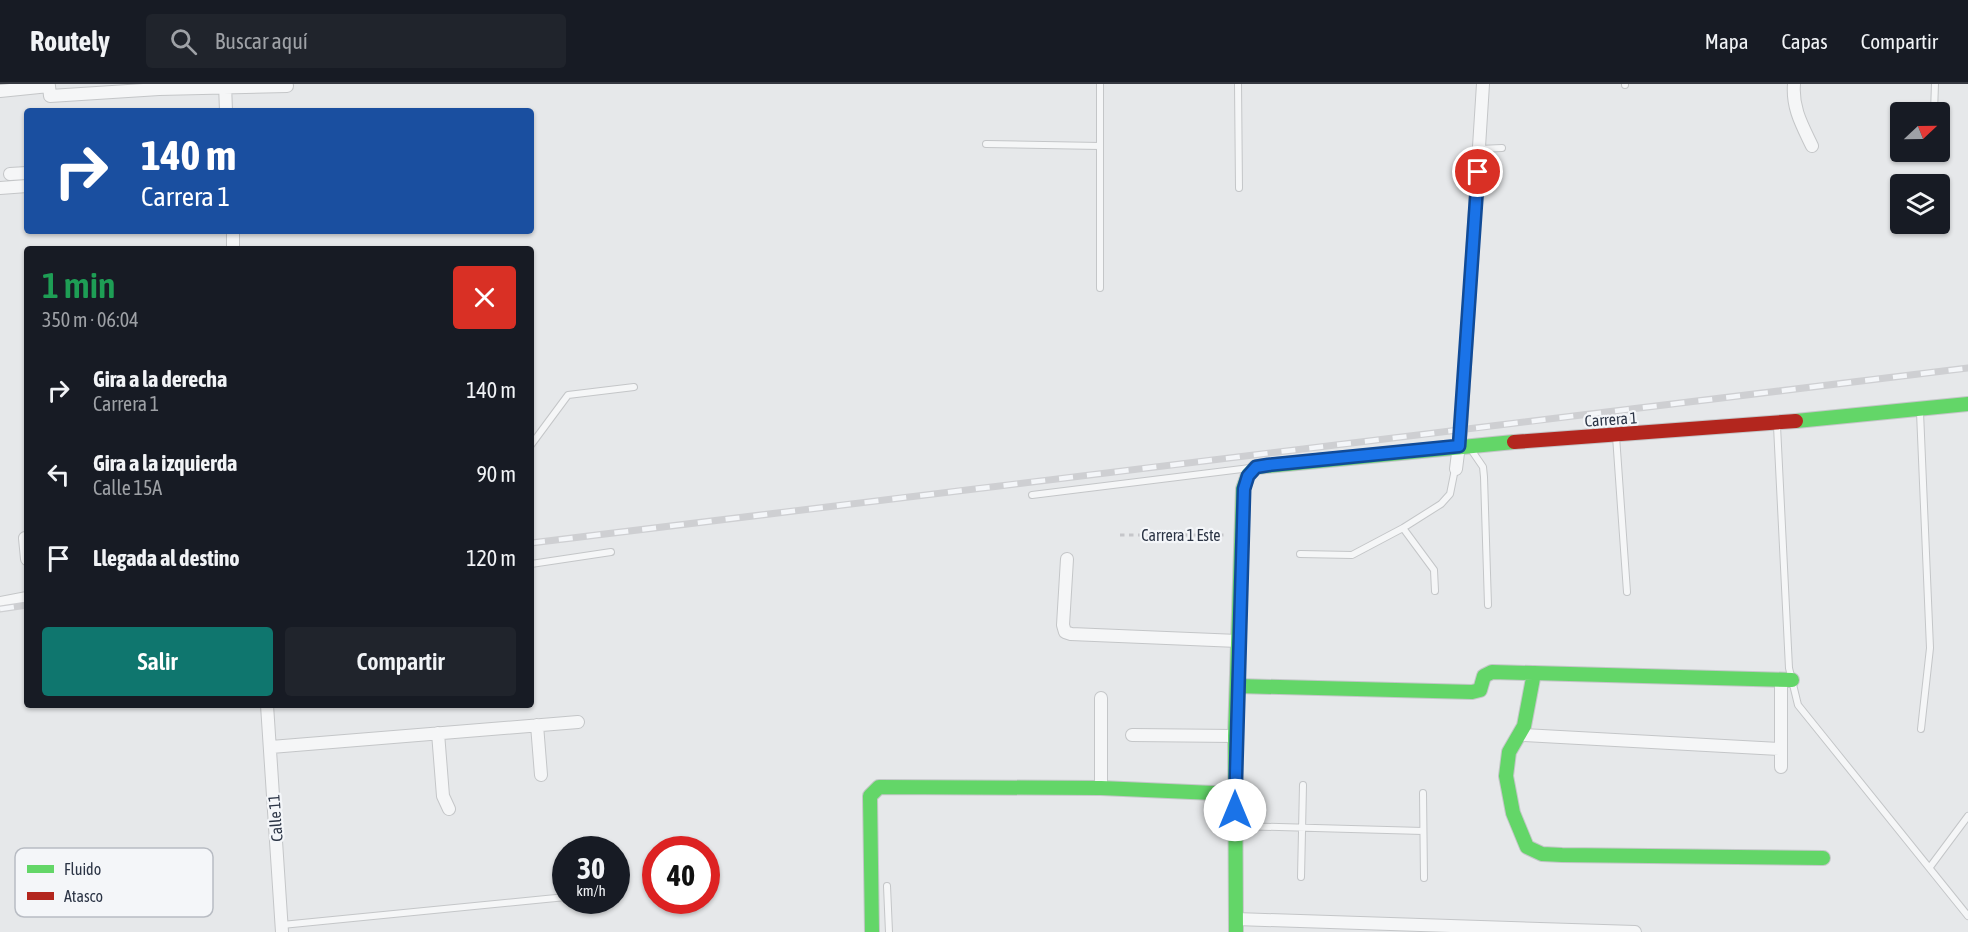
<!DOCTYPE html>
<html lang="es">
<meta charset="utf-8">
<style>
:root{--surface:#171b24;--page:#20242c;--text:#f1f3f6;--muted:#9ea1a6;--line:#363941;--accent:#0f766e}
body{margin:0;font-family:"Asap Condensed",sans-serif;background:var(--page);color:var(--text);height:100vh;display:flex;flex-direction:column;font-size:22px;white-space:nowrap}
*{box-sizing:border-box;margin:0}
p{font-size:20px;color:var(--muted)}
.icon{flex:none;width:33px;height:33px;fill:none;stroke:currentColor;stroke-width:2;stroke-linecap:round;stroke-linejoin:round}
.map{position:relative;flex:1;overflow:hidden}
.drawer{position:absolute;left:24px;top:162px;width:510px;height:462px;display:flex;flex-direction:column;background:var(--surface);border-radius:6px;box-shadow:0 2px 4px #0004}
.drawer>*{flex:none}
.top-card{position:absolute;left:24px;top:24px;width:510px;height:126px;border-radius:6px;box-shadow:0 2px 4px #0004;background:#1a4fa0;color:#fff;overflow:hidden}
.needle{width:39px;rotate:68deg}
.controls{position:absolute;left:1890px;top:18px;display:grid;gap:12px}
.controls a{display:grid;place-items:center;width:60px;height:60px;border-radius:6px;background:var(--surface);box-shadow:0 2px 4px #0004;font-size:30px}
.speed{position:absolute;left:552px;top:752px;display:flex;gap:12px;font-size:30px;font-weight:700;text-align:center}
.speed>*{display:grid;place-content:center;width:78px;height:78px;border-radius:50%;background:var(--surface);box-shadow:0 2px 4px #0004;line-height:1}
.speed small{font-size:15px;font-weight:400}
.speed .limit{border:9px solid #d22;background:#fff;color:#111}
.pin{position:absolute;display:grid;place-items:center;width:51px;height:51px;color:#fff;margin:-26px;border:3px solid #fff;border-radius:50%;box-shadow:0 2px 6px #0007}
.me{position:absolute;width:66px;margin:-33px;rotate:0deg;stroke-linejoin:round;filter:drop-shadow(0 0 4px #0008)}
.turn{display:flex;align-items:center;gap:21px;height:126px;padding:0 18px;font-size:27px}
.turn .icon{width:78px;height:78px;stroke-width:2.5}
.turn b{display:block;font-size:42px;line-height:51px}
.round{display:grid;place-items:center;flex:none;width:63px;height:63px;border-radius:6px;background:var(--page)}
.overview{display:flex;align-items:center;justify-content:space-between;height:102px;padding:0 18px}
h1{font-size:36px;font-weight:600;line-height:45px;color:#1e9e55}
.primary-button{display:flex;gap:12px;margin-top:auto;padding:12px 18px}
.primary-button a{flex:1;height:69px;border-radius:6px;background:var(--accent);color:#fff;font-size:24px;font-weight:600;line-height:69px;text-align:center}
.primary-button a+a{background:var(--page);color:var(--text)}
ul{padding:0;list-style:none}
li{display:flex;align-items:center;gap:18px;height:84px;padding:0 18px}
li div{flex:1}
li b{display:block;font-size:22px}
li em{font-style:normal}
header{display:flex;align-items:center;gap:36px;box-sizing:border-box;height:84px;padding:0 30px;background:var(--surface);border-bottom:2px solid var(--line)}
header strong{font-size:28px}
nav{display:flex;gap:33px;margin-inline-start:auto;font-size:21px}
.search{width:420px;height:54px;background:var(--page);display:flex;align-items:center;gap:15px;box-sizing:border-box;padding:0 21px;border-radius:6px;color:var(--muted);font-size:22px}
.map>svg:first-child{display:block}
</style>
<header>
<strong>Routely</strong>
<div class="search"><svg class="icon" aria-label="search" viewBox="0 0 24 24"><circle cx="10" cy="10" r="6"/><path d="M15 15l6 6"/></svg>Buscar aquí</div>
<nav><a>Mapa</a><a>Capas</a><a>Compartir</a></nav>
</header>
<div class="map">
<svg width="1968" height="848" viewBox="0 0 1968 848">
<rect width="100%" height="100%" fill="#e6e8ea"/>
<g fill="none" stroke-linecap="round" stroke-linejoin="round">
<defs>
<path id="lane" d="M1238,0L1239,104
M1625,1V0
M1934,28L1935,0
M986,60L1100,62
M1479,65L1502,64
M1933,70V68
M1100,204V0
M1920,328L1930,564L1921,645
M1777,342L1789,584L1798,621L1968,832
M1616,352L1627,508
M531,361L568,311L634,303
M1470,364L1483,383L1484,393L1488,521
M1032,411L1250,384
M1403,444L1434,486L1435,507
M1300,470L1352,471L1403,444L1441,420L1450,410L1455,385
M531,480L611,468
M1423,709L1424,794
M1238,742L1423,747
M1930,783L1968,732
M1301,793L1303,701
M887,802L889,848
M282,841L566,813"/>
<path id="street" d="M225,0L226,27
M1794,0C1792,24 1802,41 1812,62
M0,7L49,2L50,12L159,5L287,2
M10,90L27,89
M0,104L27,102
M233,147V165
M1456,385L1461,345L1483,0
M25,454L27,475
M1067,475L1063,541L1065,548L1071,550L1238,557
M0,519L27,514
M267,621L282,848
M537,641L541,691
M438,649L443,712L449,725
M1132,651L1235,652
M1522,651L1779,665
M271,663L578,638
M1781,683V596
M1101,704V614
M1236,835L1635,848"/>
<path id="fast" d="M1796,337L1968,320
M1534,589L1524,642L1509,668L1506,692L1513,729L1527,763L1542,770L1562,771L1823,774
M1237,602L1472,608L1480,606L1484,592L1492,588L1792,596
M872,848L870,712L879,703L1101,704L1236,710
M1236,848L1235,652L1243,405L1248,391L1256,383L1514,358"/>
<path id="jam" d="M1514,358L1796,337"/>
</defs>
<use href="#lane" stroke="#c4c6c8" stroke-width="8"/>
<use href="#street" stroke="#c4c6c8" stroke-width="14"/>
<use href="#fast" stroke="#c4c6c8" stroke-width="16"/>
<use href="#jam" stroke="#c4c6c8" stroke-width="16"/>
<path stroke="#c5c6ca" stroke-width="3" stroke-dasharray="4.5 4.5" stroke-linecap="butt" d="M1120,451H1224"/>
<use href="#lane" stroke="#f5f6f7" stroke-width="6"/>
<use href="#street" stroke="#f5f6f7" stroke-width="12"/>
<use href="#fast" stroke="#63d668" stroke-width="14"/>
<use href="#jam" stroke="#b3261e" stroke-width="14"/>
<defs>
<path id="rail" d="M531,459L1968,284
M0,525L27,521"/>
</defs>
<use href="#rail" stroke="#cecfd2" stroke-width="7"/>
<use href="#rail" stroke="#f4f6f9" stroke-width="4.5" stroke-dasharray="14" stroke-linecap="butt"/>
</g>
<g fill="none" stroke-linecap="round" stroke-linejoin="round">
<defs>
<path id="route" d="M1235,726L1244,405L1248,392L1256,383L1268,381L1459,362L1478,88"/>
</defs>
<use href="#route" stroke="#114b97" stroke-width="15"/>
<use href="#route" stroke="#1a73e8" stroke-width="10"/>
</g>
<g text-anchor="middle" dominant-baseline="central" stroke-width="4.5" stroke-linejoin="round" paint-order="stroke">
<g font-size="16" fill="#2b3445" stroke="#f4f6f9">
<text transform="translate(1611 335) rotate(-4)">Carrera 1</text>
<text x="1181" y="451">Carrera 1 Este</text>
<text transform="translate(275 734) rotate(-94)">Calle 11</text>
</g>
</g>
<rect x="15" y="764" width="198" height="69" rx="9" fill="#f4f6f9" stroke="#b8bcc3" stroke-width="1.5"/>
<rect x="27" y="781" width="27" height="8" fill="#63d668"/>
<rect x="27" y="808" width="27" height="8" fill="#b3261e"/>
<g font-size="16" fill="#2b3445">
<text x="64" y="791">Fluido</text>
<text x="64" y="818">Atasco</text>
</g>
</svg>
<div class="controls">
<a><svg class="needle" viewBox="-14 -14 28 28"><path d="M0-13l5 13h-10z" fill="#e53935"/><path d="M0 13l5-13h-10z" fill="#9ea1a6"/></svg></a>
<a><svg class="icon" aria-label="layers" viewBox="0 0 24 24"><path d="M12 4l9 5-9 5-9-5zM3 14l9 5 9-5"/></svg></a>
</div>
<div class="speed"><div>30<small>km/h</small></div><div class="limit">40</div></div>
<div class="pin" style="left:1478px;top:88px;background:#d93025"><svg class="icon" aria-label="arrive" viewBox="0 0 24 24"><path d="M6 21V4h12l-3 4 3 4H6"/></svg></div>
<svg class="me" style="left:1235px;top:726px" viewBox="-20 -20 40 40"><circle r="19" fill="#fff"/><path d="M0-13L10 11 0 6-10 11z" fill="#1a73e8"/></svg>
<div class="top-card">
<div class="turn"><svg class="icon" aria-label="right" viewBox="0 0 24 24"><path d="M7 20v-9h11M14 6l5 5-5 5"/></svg><div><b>140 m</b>Carrera 1</div></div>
</div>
<section class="drawer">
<div class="overview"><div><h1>1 min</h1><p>350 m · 06:04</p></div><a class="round" style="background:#d93025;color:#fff"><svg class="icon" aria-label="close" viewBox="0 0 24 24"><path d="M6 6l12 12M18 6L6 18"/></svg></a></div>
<ul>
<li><svg class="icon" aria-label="right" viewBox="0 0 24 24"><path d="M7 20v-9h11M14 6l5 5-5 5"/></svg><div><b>Gira a la derecha</b><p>Carrera 1</p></div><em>140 m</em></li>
<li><svg class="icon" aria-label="left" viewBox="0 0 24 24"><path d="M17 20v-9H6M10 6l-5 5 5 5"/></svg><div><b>Gira a la izquierda</b><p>Calle 15A</p></div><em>90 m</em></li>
<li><svg class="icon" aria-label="arrive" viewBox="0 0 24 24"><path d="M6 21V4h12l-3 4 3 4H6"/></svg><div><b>Llegada al destino</b></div><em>120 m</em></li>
</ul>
<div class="primary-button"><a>Salir</a><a>Compartir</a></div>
</section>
</div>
